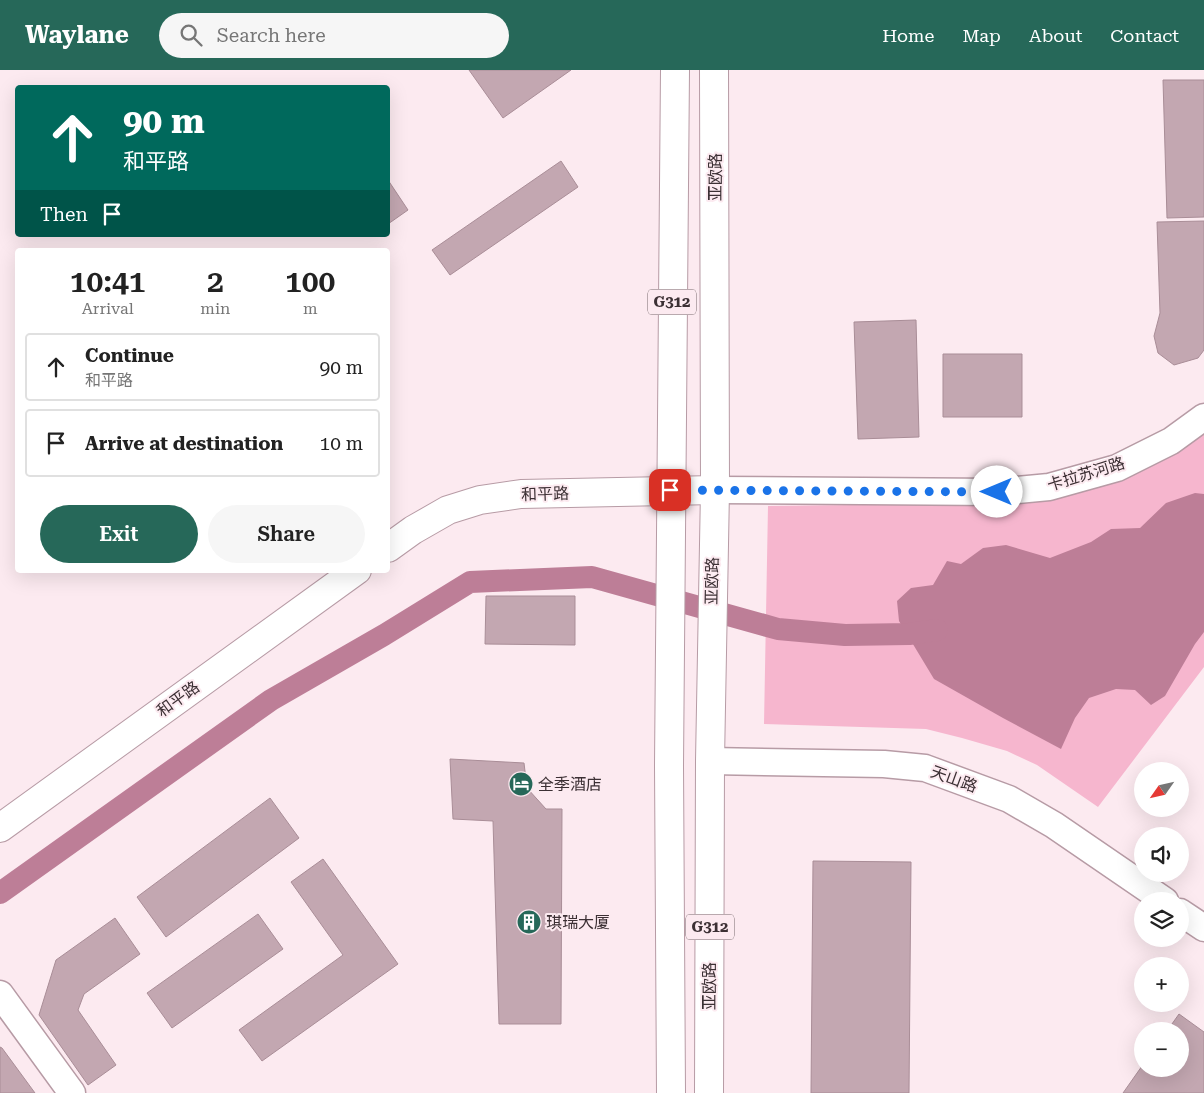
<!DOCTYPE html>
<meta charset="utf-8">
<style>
:root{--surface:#fff;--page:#f6f6f6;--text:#222;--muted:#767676;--line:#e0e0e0;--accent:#266859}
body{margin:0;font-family:"Roboto Serif","Noto Sans SC",serif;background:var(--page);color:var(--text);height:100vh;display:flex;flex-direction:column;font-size:19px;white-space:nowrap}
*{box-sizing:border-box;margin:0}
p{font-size:16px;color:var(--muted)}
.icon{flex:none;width:28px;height:28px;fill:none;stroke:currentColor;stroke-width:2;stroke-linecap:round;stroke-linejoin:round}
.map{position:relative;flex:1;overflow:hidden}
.sheet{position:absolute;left:15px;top:178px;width:375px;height:325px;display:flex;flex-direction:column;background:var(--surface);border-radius:5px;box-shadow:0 5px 20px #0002}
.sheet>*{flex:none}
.banner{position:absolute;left:15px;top:15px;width:375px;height:152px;border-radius:5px;box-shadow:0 5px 20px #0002;background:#00695c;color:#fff;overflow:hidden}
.needle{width:32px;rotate:236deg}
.controls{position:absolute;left:1134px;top:692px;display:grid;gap:10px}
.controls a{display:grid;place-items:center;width:55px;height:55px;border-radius:50%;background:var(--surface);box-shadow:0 5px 20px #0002;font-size:25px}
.pin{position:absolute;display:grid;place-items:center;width:42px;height:42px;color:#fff;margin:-21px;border-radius:10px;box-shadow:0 2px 8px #0006}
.me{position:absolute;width:55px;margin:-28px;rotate:270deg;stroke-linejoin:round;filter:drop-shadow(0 0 4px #0008)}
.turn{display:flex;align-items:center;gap:18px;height:105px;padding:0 25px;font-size:22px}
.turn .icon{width:65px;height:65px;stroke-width:2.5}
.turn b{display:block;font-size:35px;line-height:42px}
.then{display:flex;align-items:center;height:48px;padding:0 25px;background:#0003;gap:10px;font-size:19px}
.eta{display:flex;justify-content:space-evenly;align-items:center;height:85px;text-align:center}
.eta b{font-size:30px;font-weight:600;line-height:35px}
.action{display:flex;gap:10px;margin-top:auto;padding:10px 25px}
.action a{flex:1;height:58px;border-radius:30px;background:var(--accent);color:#fff;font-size:20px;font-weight:600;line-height:58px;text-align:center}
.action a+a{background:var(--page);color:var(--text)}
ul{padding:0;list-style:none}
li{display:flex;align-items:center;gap:15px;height:68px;margin:0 10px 8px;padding:0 15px;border:2px solid var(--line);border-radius:5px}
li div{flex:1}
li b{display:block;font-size:19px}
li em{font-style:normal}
header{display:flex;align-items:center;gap:30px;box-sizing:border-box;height:70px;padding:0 25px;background:var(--accent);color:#fff}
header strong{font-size:24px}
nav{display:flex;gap:28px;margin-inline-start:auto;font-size:18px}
.search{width:350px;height:45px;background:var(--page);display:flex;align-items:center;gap:12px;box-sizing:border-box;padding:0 18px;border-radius:28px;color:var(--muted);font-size:19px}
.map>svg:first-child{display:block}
</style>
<header>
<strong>Waylane</strong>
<div class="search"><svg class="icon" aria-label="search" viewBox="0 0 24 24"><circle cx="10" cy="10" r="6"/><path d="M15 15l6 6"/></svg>Search here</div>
<nav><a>Home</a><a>Map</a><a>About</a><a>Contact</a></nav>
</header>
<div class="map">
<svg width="1204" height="1023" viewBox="0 0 1204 1023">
<rect width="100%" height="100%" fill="#fceaf0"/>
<path fill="#f6b6ce" d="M1204,362V597L1098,737L1037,695L1007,681L962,668L926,659L764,654L768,436L1023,433L1078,422Z"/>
<path fill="#bd7e97" d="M1195,423L1204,424V562L1195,574L1165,626L1151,635L1135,620L1116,619L1089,628L1075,648L1061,679L1003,648L934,609L899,551L897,531L911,518L933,515L947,491L961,494L983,478L1006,475L1050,488L1091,472L1111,459L1140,458L1166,433Z"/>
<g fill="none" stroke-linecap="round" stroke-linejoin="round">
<path stroke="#bd7e97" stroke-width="22" d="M0,823L271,630L384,565L470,512L592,507L778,559L845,565L909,564L937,560"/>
</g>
<path fill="#c3a7b1" stroke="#a98d97" d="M469,0H571L503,48Z
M1163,10H1204V147L1167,148Z
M561,91L578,117L450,205L432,180Z
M388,110L408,140L388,154Z
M1204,151V280L1198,288L1174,295L1158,283L1154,266L1160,243L1157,152Z
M916,250L919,367L858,369L854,252Z
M943,284H1022V347H943Z
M486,526H575V575L485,574Z
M450,689L524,693L527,718L546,739H562L561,954H499L493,751L453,749Z
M270,728L299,768L166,867L137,827Z
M323,789L398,894L262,991L239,960L343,885L291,812Z
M813,791L911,792L909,1023H811Z
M258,844L283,879L172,958L147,923Z
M115,848L140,884L84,924L78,940L116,995L88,1015L39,945L56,890Z
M1179,944L1204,962V1023H1123L1142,996V999H1180V961H1167Z
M0,977L2,978L35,1023H0Z"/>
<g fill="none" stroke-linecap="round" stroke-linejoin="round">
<defs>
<path id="street" d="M715,420L997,422L1049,417L1117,398L1171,371L1204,347
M710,691L884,694L925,698L1009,729L1054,755L1165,831
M1180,842L1204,858
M0,924L72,1023"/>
<path id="secondary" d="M388,478L413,460L448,440L480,430L521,424L715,420
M0,758L357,500"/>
<path id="highway" d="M671,1023L669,696L675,0
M709,1023L710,691L715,420L714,0"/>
</defs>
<use href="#street" stroke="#b79ba5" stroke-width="29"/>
<use href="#secondary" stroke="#b79ba5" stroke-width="30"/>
<use href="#highway" stroke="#b79ba5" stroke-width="30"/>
<use href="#street" stroke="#fff" stroke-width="26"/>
<use href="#secondary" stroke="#fff" stroke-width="28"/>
<use href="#highway" stroke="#fff" stroke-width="28"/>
</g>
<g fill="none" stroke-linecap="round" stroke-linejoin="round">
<path stroke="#1a73e8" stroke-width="9" stroke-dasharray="0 16.2" d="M670,420L997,422"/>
</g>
<defs>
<symbol id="hotel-disc" viewBox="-11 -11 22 22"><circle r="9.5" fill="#266859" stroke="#fceaf0"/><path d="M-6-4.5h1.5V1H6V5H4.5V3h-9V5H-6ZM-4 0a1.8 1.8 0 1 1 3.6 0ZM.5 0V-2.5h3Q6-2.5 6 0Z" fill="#fff"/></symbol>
<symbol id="building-disc" viewBox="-11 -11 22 22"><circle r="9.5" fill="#266859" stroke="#fceaf0"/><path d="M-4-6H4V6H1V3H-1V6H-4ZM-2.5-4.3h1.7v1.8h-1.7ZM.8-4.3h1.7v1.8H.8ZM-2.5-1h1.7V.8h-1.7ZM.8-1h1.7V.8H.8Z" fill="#fff"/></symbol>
</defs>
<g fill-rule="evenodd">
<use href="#hotel-disc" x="507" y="700" width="28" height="28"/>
<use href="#building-disc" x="515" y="838" width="28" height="28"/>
</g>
<g text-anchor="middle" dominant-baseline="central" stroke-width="4" stroke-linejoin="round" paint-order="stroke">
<g fill="#fceaf0" stroke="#76686c" stroke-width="1">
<rect x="648" y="219.5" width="48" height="25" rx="4"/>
<rect x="686" y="844.5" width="48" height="25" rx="4"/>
</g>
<g font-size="15" font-weight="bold" fill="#3c3034">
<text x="672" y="232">G312</text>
<text x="710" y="857">G312</text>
</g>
<g font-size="16" fill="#3c3034" stroke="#fceaf0">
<text transform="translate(715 107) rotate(-90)">亚欧路</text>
<text transform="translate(1086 404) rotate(-17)">卡拉苏河路</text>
<text transform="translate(545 424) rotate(-2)">和平路</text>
<text transform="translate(712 511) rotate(-89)">亚欧路</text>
<text transform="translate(178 629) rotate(-36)">和平路</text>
<text transform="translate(954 709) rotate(20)">天山路</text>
<text transform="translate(709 916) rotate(-90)">亚欧路</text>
</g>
<g font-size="16" fill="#3c3034" stroke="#fceaf0" text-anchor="start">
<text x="538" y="714">全季酒店</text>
<text x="546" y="852">琪瑞大厦</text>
</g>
</g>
</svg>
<div class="controls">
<a><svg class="needle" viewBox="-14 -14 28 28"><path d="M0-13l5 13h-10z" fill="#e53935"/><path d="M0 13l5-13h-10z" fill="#767676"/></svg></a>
<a><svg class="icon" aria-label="sound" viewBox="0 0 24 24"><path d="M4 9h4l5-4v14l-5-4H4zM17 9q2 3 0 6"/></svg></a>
<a><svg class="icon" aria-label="layers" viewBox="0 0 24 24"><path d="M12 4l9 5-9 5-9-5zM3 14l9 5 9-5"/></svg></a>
<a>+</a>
<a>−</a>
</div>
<div class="pin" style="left:670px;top:420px;background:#d93025"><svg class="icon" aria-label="arrive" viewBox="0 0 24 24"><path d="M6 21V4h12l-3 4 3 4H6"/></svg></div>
<svg class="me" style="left:997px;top:422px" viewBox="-20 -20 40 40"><circle r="19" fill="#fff"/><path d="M0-13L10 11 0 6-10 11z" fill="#1a73e8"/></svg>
<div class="banner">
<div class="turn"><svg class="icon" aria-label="ahead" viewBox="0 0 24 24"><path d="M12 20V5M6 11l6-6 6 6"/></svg><div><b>90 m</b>和平路</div></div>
<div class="then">Then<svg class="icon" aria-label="arrive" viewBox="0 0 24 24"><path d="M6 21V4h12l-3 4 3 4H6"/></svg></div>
</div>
<section class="sheet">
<div class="eta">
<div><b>10:41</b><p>Arrival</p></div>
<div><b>2</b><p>min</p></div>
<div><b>100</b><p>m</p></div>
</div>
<ul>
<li><svg class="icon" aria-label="ahead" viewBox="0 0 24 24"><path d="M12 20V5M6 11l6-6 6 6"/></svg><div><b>Continue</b><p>和平路</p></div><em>90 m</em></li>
<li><svg class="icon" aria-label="arrive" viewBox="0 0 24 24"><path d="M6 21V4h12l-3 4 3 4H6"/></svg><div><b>Arrive at destination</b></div><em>10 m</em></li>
</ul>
<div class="action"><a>Exit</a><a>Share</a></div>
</section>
</div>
